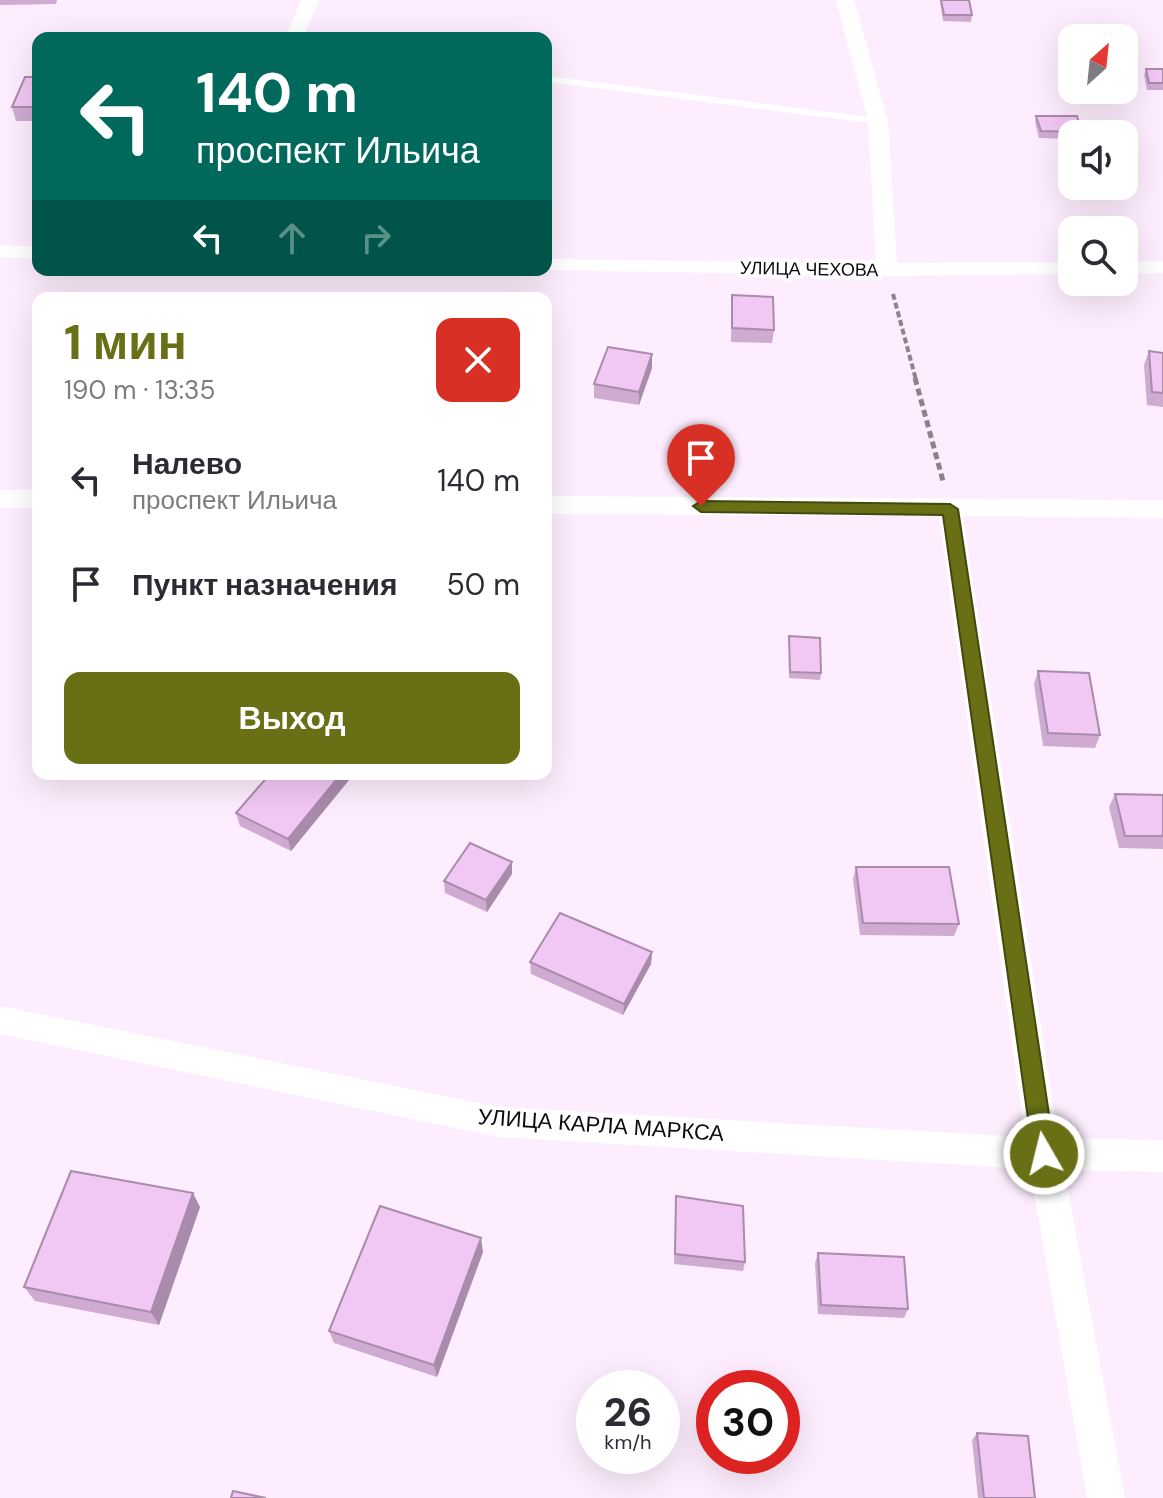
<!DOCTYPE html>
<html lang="ru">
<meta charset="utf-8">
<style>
:root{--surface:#fff;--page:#f2f2f3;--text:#2b2b33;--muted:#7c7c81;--accent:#686f15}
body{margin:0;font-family:"DM Sans",sans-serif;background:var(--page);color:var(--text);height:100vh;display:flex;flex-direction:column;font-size:30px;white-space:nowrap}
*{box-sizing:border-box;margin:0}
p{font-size:26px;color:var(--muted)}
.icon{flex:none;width:44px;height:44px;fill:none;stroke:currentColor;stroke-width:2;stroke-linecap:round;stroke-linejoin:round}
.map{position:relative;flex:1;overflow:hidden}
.side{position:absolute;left:32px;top:292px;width:520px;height:488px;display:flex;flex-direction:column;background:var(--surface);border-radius:16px;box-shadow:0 8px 32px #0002}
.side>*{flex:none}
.hud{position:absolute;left:32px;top:32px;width:520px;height:244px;border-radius:16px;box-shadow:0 8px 32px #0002;background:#00695c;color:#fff;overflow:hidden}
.needle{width:52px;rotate:27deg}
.fabs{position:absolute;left:1058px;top:24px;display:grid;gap:16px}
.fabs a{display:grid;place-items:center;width:80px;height:80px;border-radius:16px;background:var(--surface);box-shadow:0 8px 32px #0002;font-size:40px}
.speed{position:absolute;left:576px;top:1370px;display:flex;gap:16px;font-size:40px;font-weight:700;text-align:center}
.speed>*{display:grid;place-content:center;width:104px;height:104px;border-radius:50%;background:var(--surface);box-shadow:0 8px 32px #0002;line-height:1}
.speed small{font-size:20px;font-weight:400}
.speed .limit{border:12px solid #d22;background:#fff;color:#111}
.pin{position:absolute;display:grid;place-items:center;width:68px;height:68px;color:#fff;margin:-82px -34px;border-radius:50% 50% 50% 0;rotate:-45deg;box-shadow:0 0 8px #0007}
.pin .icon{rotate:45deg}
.me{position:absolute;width:88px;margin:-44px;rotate:352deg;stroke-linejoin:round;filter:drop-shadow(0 0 6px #0008)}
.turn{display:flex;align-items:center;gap:28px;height:168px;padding:0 32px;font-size:36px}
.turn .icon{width:104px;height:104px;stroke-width:2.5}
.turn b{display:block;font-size:56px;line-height:68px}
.lanes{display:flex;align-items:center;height:76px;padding:0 32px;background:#0003;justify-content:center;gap:40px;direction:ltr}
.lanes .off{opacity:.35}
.round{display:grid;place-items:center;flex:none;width:84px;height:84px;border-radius:16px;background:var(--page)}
.head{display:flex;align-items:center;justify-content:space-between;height:136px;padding:0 32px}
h1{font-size:48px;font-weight:800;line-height:60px;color:var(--accent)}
.button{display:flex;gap:16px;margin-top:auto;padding:16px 32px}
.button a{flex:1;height:92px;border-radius:16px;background:var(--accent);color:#fff;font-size:32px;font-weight:800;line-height:92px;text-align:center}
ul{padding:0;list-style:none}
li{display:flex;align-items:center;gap:24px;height:104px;padding:0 32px}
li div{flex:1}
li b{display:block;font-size:30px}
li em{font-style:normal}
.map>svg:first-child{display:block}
</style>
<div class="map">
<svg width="1163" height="1498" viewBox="0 0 1163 1498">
<rect width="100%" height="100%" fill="#fdedfe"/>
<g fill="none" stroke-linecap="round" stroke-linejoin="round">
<path stroke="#8d828e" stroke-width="4" stroke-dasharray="6 3" stroke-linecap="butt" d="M893,294L916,380"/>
<path stroke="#8d828e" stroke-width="5" stroke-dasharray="7 4" stroke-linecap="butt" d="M915,378L943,481"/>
<path fill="#fff" fill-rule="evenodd" d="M546,76L878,118L883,121L878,124L546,82Z"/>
<path fill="#fff" fill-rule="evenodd" d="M301,0H319L303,38H285Z
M836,0H854L888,121L897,263L1072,262V274L887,276L540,270H546V259L876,263L868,121Z
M0,245L38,247V259L0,257Z
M1163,261V273L1124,274V262Z
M0,490H38V508H0Z
M546,496L1163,500V518L963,516L1058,1138L1163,1140V1172L1064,1170L1125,1498H1087L1030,1169L499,1137L0,1034V1006L499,1107L1025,1137L939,516L546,514Z"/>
</g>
<path fill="#cfabd2" d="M0,0H57L56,4L0,5Z
M940,0H969L972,15L971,22L943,21Z
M1146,69H1163V90H1147L1144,75Z
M38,77V121H16L12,107Z
M1036,116L1082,132L1081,134H1072V139L1039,138L1035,122Z
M732,295L774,330L772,343L731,342Z
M1149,351L1163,353V407L1147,405L1144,365Z
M652,354V368L639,405L594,398V384Z
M789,636L821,673L820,680L789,678Z
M1038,671L1100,735L1095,748L1043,746L1034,684Z
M53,774H130V775L54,777Z
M349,780L291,851L240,826L236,813Z
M1115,794L1163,795V849L1119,848L1109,807Z
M856,867L959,924L954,936L860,935L853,879Z
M512,874L487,912L445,893L444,881Z
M652,952L651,964L623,1015L531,974L530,962Z
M676,1196L745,1262L743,1271L674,1264Z
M200,1207L159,1325L35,1301L24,1287Z
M483,1252L437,1377L334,1343L329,1331Z
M818,1253L908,1309L904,1318L818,1314L815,1263Z
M977,1433L1035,1498H978L972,1440Z"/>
<path fill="#a98bab" d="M652,354V368L639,405V392Z
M341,774H348L349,780L291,851L288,839Z
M512,862V874L487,912L486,900Z
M652,952L651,964L623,1015L624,1004Z
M193,1193L200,1207L159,1325L151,1312Z
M481,1238L483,1252L437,1377L434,1365Z"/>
<path fill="#f1c7f4" stroke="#a98bab" stroke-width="2" d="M941,0H969L972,15H944Z
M1146,69H1163V83H1149Z
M25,77H38V107H12Z
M1036,116H1077L1082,132L1041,131Z
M732,295L773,297L774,330L732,328Z
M608,347L652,354L639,392L594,384Z
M1149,351L1163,353V393L1152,392Z
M789,636L820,638L821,673L790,672Z
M1038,671L1089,673L1100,735L1048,733Z
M270,774H341L288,839L236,813Z
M1115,794L1163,795V836H1125Z
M470,843L512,862L486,900L444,881Z
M856,867H949L959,924L863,923Z
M560,913L652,952L624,1004L530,962Z
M71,1171L193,1193L151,1312L24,1287Z
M676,1196L743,1206L745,1262L675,1254Z
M380,1206L481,1238L434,1365L329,1331Z
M818,1253L904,1257L908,1309L821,1305Z
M977,1433L1028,1436L1035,1498H984Z
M233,1491L266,1498H231Z"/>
<path fill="#686f15" stroke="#44480e" stroke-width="2" d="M701,501L950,504L958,509L1055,1154L1052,1161L1044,1164L1036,1161L1033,1154L943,515L701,512L693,506Z"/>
<g text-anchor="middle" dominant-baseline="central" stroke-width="8" stroke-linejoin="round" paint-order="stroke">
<g font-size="18" fill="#0f0910" stroke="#fff">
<text transform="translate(809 269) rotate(1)">УЛИЦА ЧЕХОВА</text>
</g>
<g font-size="22" fill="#0f0910" stroke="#fff">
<text transform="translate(601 1125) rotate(4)">УЛИЦА КАРЛА МАРКСА</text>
</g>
</g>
</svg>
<div class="fabs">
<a><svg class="needle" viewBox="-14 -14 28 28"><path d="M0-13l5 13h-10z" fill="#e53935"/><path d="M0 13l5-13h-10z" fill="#7c7c81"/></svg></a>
<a><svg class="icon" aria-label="sound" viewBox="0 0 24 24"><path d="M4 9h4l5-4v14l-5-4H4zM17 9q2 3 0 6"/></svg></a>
<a><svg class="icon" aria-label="search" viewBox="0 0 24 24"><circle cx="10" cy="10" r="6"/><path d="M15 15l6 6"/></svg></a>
</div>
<div class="speed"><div>26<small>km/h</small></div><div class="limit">30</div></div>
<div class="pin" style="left:701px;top:506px;background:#d93025"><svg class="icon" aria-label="arrive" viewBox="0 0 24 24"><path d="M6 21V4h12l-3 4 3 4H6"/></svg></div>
<svg class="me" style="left:1044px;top:1154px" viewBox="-20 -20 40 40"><circle r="17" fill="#686f15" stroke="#fff" stroke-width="3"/><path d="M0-11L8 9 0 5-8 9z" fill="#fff"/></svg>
<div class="hud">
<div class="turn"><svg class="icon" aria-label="left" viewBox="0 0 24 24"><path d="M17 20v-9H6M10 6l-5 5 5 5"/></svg><div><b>140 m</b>проспект Ильича</div></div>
<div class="lanes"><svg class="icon" aria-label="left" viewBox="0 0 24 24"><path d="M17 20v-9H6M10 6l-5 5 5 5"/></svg><svg class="icon off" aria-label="ahead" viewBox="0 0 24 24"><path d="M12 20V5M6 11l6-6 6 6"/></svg><svg class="icon off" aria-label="right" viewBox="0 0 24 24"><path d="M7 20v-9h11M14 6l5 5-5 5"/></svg></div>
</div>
<section class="side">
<div class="head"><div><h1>1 мин</h1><p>190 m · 13:35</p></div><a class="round" style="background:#d93025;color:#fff"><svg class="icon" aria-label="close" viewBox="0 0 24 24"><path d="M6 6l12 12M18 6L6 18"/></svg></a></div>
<ul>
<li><svg class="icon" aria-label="left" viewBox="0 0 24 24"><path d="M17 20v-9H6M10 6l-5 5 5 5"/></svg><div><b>Налево</b><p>проспект Ильича</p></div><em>140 m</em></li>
<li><svg class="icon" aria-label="arrive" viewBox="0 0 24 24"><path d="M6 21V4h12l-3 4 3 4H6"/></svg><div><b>Пункт назначения</b></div><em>50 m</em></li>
</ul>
<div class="button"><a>Выход</a></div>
</section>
</div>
